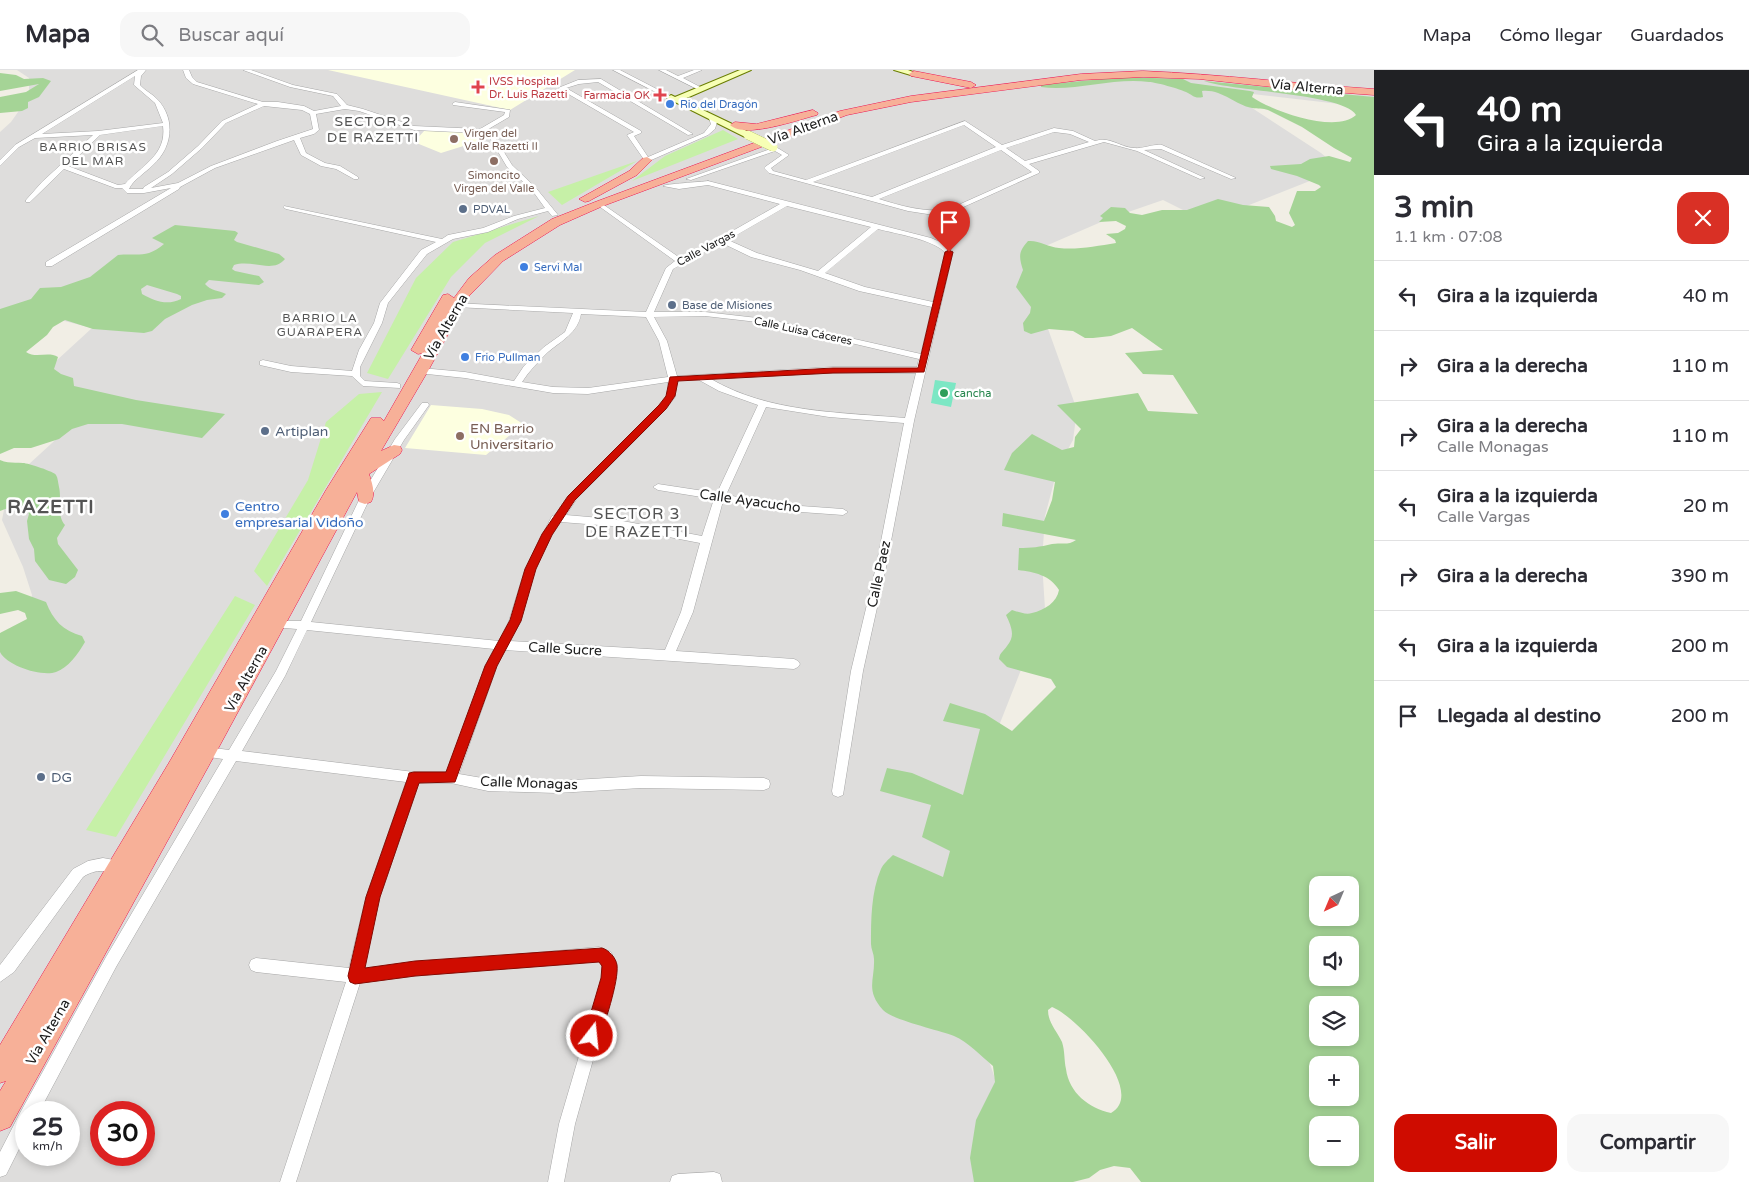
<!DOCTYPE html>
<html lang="es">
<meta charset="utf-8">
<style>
:root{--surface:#fff;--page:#f7f7f7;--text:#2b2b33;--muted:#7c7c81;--line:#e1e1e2;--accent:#cf0c00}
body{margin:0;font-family:"Varela Round",sans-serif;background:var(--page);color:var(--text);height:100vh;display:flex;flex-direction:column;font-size:19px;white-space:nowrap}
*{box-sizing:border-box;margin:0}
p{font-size:16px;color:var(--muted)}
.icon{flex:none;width:28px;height:28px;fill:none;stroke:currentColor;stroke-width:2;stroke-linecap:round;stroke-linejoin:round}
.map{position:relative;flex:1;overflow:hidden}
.sheet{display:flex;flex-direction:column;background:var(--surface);width:375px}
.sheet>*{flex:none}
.guide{background:#202124;color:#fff;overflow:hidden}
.needle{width:32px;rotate:224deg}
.fabs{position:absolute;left:1309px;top:806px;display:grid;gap:10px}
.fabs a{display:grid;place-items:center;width:50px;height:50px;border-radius:10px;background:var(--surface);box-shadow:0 2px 8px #0003;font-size:25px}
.speed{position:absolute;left:15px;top:1031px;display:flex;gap:10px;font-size:25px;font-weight:700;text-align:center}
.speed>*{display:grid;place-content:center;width:65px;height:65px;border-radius:50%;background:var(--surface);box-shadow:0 2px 8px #0003;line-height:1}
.speed small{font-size:12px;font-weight:400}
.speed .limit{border:8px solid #d22;background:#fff;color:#111}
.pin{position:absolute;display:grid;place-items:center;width:42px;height:42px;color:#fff;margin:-51px -21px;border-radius:50% 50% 50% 0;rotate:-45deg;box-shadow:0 0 5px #0007}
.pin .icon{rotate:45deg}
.me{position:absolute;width:55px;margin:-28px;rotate:16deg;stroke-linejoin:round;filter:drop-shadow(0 0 4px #0008)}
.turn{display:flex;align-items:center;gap:18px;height:105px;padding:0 20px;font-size:22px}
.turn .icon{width:65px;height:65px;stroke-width:2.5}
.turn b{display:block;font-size:35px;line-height:42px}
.round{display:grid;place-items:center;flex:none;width:52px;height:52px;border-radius:15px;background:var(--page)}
.overview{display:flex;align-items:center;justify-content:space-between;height:85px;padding:0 20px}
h1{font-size:30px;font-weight:800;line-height:38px}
.cta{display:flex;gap:10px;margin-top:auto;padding:10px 20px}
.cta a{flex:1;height:58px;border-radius:15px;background:var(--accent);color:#fff;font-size:20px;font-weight:800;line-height:58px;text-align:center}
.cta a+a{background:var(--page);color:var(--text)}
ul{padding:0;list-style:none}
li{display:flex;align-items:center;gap:15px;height:70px;padding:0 20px;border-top:1px solid var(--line)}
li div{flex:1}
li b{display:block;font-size:19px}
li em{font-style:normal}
header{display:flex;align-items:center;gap:30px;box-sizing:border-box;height:70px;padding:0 25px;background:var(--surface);border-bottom:1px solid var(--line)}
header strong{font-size:24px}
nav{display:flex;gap:28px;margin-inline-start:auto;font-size:18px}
.search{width:350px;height:45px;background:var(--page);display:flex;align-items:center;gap:12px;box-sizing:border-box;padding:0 18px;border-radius:15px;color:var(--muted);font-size:19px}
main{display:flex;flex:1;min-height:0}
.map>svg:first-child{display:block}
</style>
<header>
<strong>Mapa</strong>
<div class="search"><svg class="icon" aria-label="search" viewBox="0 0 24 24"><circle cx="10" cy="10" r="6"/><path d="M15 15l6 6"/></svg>Buscar aquí</div>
<nav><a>Mapa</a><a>Cómo llegar</a><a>Guardados</a></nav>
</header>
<main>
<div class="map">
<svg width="1374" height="1112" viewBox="0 0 1374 1112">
<rect width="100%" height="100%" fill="#f1eee5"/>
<path fill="#dedddc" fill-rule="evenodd" d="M17,0H1374V38L1226,21L1321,83L1340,99L1239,139L1197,147L1163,130L1108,149L1041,178L1042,242L1077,340L1073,370L1058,397L1045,446L1042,492L1045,539L955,767L958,902L1031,1112H0V577L27,552L32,525L23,497L2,450L7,425L28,395L100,329L31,314L92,258L17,239L0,241V62L11,52L23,35L29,23V8ZM26,1042H69V1085H26ZM101,1042H144V1085H101Z"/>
<path fill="#fdffe0" d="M328,0H575L510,40Z
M425,60L471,61L489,68L441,83L414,72Z
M431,335L482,339L509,345L523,354L486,385L405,378Z"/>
<path fill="#c6f0a7" d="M723,60L738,69L632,111L665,86Z
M637,91L562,135L548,122Z
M539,146L485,173L451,207L388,309L367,303L416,208L453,172Z
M382,322L267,516L254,501L308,410L326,352L359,324Z
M235,526L255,535L116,767L86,760Z"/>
<path fill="#a5d496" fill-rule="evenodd" d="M0,3L16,5L24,9L43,8L51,11L39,27L28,32V38L22,41L0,43V27L26,22L39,14L0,21Z
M1123,7L1183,9L1191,13L1250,21L1254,22L1252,27C1272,41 1336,64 1356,45C1345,24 1230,21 1204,11L1374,27V1112H1141L1130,1098L1114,1096L1100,1100L1089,1108L1073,1112H974L970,1088L976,1050L995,1012L993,996C981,986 968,972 954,966C939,960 892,950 883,940C865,920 875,910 874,889C874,884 871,879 871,874C871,850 871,822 881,799C883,794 889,789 893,785L943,807L950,781L922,767L931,735L880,721L887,698L912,703L963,725L980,659L943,651L950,633L985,644L1012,661L1056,617L1051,609L1007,597L999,589C1000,582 1003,582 1007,576C1016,566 1011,556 1006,545L1012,540C1018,542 1026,545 1032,543C1045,540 1057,532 1059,520C1050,505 1034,502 1018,500L1019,478C1031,478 1040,477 1052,474C1060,472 1068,476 1076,470L1002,456L1003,443L1044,451L1052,430L1055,412L1004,400L1012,383L1032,364L1062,380L1074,377L1075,367L1081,359L1057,335L1138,323L1148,341L1198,344L1173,305L1143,304L1125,283L1163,280L1132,258L1111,266L1093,268H1085L1073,261L1049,259L1031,264L1024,261L1023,253L1030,243L1031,237L1016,217L1023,200C1019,187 1018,182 1028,171C1039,170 1048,177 1059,178C1077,180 1097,176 1116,173L1115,170L1106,164L1118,163L1125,159L1126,156L1116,151L1099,152L1103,148L1100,146L1111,137L1125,138L1130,143L1142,145L1162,140H1187L1218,129L1243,135L1269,137L1275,146L1276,151L1292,157L1295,155L1289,143L1297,121H1315L1321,117L1319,115L1297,106L1271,99L1270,96L1301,94L1310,89L1329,86L1350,92L1352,88L1334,78L1302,57L1268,40C1263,38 1258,39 1252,38C1235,35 1222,19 1202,21L1203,27C1194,29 1193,25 1186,22C1180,19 1155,12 1149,12C1114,7 1074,22 1041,17V15ZM1318,815H1350V848H1318ZM1318,875H1350V908H1318ZM1318,935H1350V968H1318ZM1052,937C1076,946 1148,1022 1111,1043C1089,1038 1069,1023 1066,999C1064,990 1065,981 1062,972C1057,961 1048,953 1048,940ZM1318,995H1350V1028H1318ZM1318,1055H1350V1088H1318Z
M175,155L235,161L238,163L234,170L237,172L279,184L285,189C273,204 252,189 234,195L232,199L235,201L259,206L264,212L259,215L209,210L205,214C211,221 218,220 226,224L222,228L207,230L192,235L165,249L152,261L144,263L93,259L65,250L53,257L47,265L26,282C36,289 48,281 58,287L54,299L61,304L73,308L74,316L136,330L225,344L202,368L122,354H88L72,359L59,369L31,378H14L0,384V239L31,229L40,218L61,217L90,207L118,185C138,183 146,189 164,174L152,168ZM147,215L177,224L181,226V229C167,236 155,231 142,224L141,219Z
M0,390C8,394 15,392 23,393C28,393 55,402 56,405C58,408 58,413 59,417C62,429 56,445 65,455L57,468L58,474L78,500L75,507L66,514L49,510L35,491L34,479L29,469L27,451L29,444L24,436L16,435L0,441Z
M16,521L46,532C53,550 63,561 82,566L85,572C78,584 68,598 56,602C42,607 7,596 0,582C0,577 0,568 0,563L27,549L25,543L18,540L0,544V523Z"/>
<path fill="#7ce7c4" d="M935,310L956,313L951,337L931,333Z"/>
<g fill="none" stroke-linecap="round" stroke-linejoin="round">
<defs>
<path id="minor" d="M138,0H146L141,6L140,15C145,21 153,24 158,30C176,50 172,78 153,95C145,103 133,110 129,119H143L144,117L168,102L198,76L222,51L258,34L193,14L186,8L183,0H189L192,7L197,12L263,32H278L304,36L314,41L341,36L333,26L290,17L243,0H251L293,15L337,24L347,35L363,39L414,56L480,59L504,45L505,42L453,35L452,34L455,32L510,40L509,47L485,61L494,66L512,95L536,118L558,145L552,146L548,141L518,149L488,162L453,169L427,184L388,233L382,253L360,297V306L365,311L397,313L400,314V318L363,316L352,306L291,302L260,295V291L263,290L291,296L352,301L359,280L374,253L380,233L421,180L436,172L286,139L283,137L284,136L442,169L448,165L483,158L514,146L545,138L532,120L507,97L490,68L478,63L414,60L359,41L345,39L316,44L319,60L314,64L300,68L306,83L325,93L340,96L358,107V109H354L336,99L321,96L301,85L294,70L215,98L180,117L179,119L52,196H46V192L171,118L144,123H127L122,118H115L64,99L30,132H26V130L42,112L93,65L35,68L19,77L0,96V90L15,75ZM135,6L134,15L155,33L163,53L98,61L42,64ZM264,36L302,40L310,44L313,59L277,71L211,96L178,113L151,118L172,104L202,78L226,53ZM163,56C167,85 141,96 125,114L118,115L68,96L100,65Z
M613,0H620L674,28L669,29Z
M659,0H666L678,6L694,0H702L683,8L704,19L699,20Z
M601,9L693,64L688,65L598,12L579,14L566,18L641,61V63L634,66L648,87L704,63L711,54L708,46H712L717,52L715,59L708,65L649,91H645L627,65L634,62L558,18L578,10Z
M965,51L1002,75L1054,58L1073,61L1095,71C1110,66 1119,77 1134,78C1143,79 1152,74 1162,75L1236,108L1231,109L1161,79L1144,80L1205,108L1200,109L1137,81L1104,72L1029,94L1039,101V103L950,143L934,145L908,141L769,103L764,98L765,97L782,85L775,81L691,110L686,109L776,77L789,85L771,98L773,101L806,110ZM964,55L996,77L872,127L813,112ZM1054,62L1070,64L1089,72L1025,91L1006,78ZM1001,80L1032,102L947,140C923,142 901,136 879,129Z
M708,111L931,168L947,175L953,182L914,351L886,497L863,601L843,725L838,727L833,725L832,721L851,601L876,497L904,353L829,347L766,337L726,425L787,435L843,439L848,442L843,445L787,441L723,431L693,542L676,581L794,589L798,591L800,594L798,597L794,599L505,580L497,596L459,704L488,709L557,711L641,706L764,708L769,710L770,714L769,718L764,720L641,718L557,723L488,721L451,713H419L380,827L364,898L599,877L611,882L616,894V908L575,1054L564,1112H548L559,1054L602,908V894L599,891L415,906L360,913L296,1112H280L346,912L256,902L251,900L249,895L251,890L256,888L349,898L366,827L406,712L236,691L116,897L39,1042H26V1065L6,1105L0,1107V1082L20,1043L106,887L223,689L202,686L200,682L202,678L206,677L229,680L276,601L297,559L273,557L271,554L273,551H301L360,428L395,369L422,333H428L429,335L404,370L370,428L311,552L499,571L509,551L525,499L552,446L555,445L568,426L667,327L668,312L588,324L553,323L465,308L418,303V299L421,298L465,302L514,311L524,296L544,277L565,262L573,243L456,237H453V233L646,242L666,198L675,191L596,134L601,133L680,188L729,163L780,134L708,115L679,119L663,116C665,114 700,112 708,111ZM787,136L871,157L818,201L757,183L728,170ZM878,159C897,164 931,169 945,182L933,232L865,217L825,203ZM722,173L751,187L800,200L859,221L932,237L921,284L766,249L705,242H654L673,199ZM581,244L646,247L659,271L668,307L588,318L553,317L522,312C529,301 538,292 548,282C561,271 578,263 581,244ZM705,246L766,253L919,289L917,297H833L677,306L667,271L654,247ZM833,303H916L905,348C840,342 769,343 711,309ZM699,310L719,321L758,335L717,423L658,414L653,417L658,420L714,429L702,466L612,449L566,445L576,430L666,339L675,327L677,311ZM561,452L612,456L700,473L681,542L665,580L510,571L521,551L535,499L552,465ZM307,560L494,579L485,596L447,702H414L242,681L285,606Z
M103,788L125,792L127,796L125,800C110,806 101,795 83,807L14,902L0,912V895L73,799L88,791Z
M714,1102L720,1104L722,1112H670L672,1106L678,1104Z"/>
<path id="secondary" d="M740,0H751L682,30L751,63V67H745L667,28L671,25L675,27Z
M894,0H908L918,4L914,6Z"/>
<path id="trunk" d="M914,1L971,12L976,15L971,18L911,6L909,4Z
M1143,1C1220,4 1297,14 1374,19V25L1291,19L1199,9L1143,7L1081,10L911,32L847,45L603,136L560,155L503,191L469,226L428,301L381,381L394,375L400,376L402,380L400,384L369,404C372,413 376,423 371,432L365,434L359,432L357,422L213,688L10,1057L0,1061V1021L6,1011L0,1013V975L170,691L326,420L371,348H381L384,351L428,274L423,283L418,284L411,280L443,225L448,224L454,228L469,208L495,185L552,149L595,132L840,41L911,26L1081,4Z
M813,40L818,43L817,45C797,50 745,69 730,55L735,52L756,54Z
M647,87L652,90L637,105L589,131L585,132L579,129L629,101L643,88Z"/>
</defs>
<use href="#minor" stroke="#a7a7a7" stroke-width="1"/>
<use href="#secondary" stroke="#697d00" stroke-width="2"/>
<use href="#trunk" stroke="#ec1653" stroke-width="1"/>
<use href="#minor" fill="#fff" fill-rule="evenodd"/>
<use href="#secondary" fill="#f7ffb5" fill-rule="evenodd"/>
<use href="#trunk" fill="#f7b098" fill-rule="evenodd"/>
<defs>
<path id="secondary-bridge" d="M748,65L773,77"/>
</defs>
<use href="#secondary-bridge" stroke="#697d00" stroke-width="9" stroke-linecap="butt"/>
<use href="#secondary-bridge" stroke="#f7ffb5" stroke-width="9"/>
</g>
<path fill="#cf0c00" stroke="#870800" d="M949,180L953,182L924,302L833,303L678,311L675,326L666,339L575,430L552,465L536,499L521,551L497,596L455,712L419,713L380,827L365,898L415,891L602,878C609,880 616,888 617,895C619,911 604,956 598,972L592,974L587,972L584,966L601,908L602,896L599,892L415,906L355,914L350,912L348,906L366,827L408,707L409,703L414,702H446L485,596L510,550L525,499L542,464L568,426L659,335L666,326L670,307L833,298H918L945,182Z"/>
<g fill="#e0444e" stroke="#fff" stroke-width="2">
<path d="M475.5 9.5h5v5h5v5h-5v5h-5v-5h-5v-5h5z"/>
<path d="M657.5 17.5h5v5h5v5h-5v5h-5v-5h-5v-5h5z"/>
</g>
<g fill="#3f7fe0" stroke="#fff" stroke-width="2">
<circle cx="670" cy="34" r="5"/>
<circle cx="524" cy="197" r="5"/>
<circle cx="465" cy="287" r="5"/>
<circle cx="225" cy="444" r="5"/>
</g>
<g fill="#8d6e63" stroke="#fff" stroke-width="2">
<circle cx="454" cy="69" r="5"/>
<circle cx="494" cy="91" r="5"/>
<circle cx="460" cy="366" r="5"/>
</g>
<g fill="#5c6f8a" stroke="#fff" stroke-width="2">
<circle cx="463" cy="139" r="5"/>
<circle cx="672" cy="235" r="5"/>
<circle cx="265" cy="361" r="5"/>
<circle cx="41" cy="707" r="5"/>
</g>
<circle fill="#2e9e5b" stroke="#fff" stroke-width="2" cx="944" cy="323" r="5"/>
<g text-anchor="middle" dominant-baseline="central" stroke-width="5" stroke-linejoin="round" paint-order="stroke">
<g font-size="11" fill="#be3a42" stroke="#fff" text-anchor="start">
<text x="489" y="11">IVSS Hospital<tspan x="489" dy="13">Dr. Luis Razetti</tspan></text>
<text x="650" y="25" text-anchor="end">Farmacia OK</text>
</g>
<g font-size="11" fill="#366cbe" stroke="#fff" text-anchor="start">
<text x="680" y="34">Rio del Dragón</text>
<text x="534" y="197">Servi Mal</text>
<text x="475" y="287">Frio Pullman</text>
</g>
<g font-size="11" fill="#785e54" stroke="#fff" text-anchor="start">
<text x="464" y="63">Virgen del<tspan x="464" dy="13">Valle Razetti II</tspan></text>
<text x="494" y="105" text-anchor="middle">Simoncito<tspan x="494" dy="13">Virgen del Valle</tspan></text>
</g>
<g font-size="11" fill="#4e5e75" stroke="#fff" text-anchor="start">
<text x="473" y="139">PDVAL</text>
<text x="682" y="235">Base de Misiones</text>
</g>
<g font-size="11" fill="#202020" stroke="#fff">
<text transform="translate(706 178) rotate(-28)">Calle Vargas</text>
<text transform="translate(803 261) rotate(12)">Calle Luisa Cáceres</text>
</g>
<g font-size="11" fill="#27864d" stroke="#fff" text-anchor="start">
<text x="954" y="323">cancha</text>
</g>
<g font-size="12" letter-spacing="1" fill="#535353" stroke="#fff">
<text x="93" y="77">BARRIO BRISAS<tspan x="93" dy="14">DEL MAR</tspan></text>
<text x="320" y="248">BARRIO LA<tspan x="320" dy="14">GUARAPERA</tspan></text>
</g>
<g font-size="14" fill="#202020" stroke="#fff">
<text transform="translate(1307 17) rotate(5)">Vía Alterna</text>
<text transform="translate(803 58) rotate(-20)">Vía Alterna</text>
<text transform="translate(446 257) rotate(-60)">Vía Alterna</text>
<text transform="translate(750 431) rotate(8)">Calle Ayacucho</text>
<text transform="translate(879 504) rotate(-78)">Calle Paez</text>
<text transform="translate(565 579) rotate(3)">Calle Sucre</text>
<text transform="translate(246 609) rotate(-61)">Vía Alterna</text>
<text transform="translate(529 713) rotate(2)">Calle Monagas</text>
<text transform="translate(48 962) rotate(-60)">Vía Alterna</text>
</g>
<g font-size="14" letter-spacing="1" fill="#535353" stroke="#fff">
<text x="373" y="51">SECTOR 2<tspan x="373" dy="16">DE RAZETTI</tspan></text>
</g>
<g font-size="14" fill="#785e54" stroke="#fff" text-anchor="start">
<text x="470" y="358">EN Barrio<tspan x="470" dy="16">Universitario</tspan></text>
</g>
<g font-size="14" fill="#4e5e75" stroke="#fff" text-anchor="start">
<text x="275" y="361">Artiplan</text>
<text x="51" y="707">DG</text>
</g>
<g font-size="14" fill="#366cbe" stroke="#fff" text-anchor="start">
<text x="235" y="436">Centro<tspan x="235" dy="16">empresarial Vidoño</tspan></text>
</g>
<g font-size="16" letter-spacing="1" fill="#535353" stroke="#fff">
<text x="637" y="444">SECTOR 3<tspan x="637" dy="18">DE RAZETTI</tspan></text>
</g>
<g font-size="19" font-weight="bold" letter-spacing="1" fill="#535353" stroke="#fff">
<text x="51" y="437">RAZETTI</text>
</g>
</g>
</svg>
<div class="fabs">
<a><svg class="needle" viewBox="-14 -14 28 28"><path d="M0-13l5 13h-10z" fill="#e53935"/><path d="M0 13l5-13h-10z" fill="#7c7c81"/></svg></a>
<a><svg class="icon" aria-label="sound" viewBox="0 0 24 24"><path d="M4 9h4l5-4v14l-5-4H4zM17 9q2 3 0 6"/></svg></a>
<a><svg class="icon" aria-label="layers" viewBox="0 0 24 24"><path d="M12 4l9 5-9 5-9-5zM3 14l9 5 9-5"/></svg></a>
<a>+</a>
<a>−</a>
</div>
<div class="speed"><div>25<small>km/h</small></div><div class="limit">30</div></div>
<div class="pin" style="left:949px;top:182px;background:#d93025"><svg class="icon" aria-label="arrive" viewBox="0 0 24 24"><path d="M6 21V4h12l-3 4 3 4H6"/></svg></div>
<svg class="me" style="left:592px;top:966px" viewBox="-20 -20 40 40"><circle r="17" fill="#cf0c00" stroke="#fff" stroke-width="3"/><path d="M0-11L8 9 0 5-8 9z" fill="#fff"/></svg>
</div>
<section class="sheet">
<div class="guide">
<div class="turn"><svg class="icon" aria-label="left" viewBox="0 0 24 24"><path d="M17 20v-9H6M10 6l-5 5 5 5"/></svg><div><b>40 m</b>Gira a la izquierda</div></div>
</div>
<div class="overview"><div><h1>3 min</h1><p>1.1 km · 07:08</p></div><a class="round" style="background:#d93025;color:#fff"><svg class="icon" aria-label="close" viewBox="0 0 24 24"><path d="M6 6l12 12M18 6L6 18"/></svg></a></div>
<ul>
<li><svg class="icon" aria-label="left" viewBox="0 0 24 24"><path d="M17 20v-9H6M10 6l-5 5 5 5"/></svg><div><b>Gira a la izquierda</b></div><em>40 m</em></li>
<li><svg class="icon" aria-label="right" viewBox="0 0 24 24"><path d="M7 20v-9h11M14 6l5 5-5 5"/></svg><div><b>Gira a la derecha</b></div><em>110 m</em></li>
<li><svg class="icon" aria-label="right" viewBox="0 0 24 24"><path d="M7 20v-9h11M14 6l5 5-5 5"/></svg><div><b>Gira a la derecha</b><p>Calle Monagas</p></div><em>110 m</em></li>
<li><svg class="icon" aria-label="left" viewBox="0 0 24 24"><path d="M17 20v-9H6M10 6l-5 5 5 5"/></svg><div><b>Gira a la izquierda</b><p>Calle Vargas</p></div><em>20 m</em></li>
<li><svg class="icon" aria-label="right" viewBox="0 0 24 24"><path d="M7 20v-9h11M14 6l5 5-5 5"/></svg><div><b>Gira a la derecha</b></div><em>390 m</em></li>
<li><svg class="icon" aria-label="left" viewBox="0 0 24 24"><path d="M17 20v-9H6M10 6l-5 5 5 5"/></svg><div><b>Gira a la izquierda</b></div><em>200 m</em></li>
<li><svg class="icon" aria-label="arrive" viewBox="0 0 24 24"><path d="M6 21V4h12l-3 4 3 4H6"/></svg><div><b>Llegada al destino</b></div><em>200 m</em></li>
</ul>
<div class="cta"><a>Salir</a><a>Compartir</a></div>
</section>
</main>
